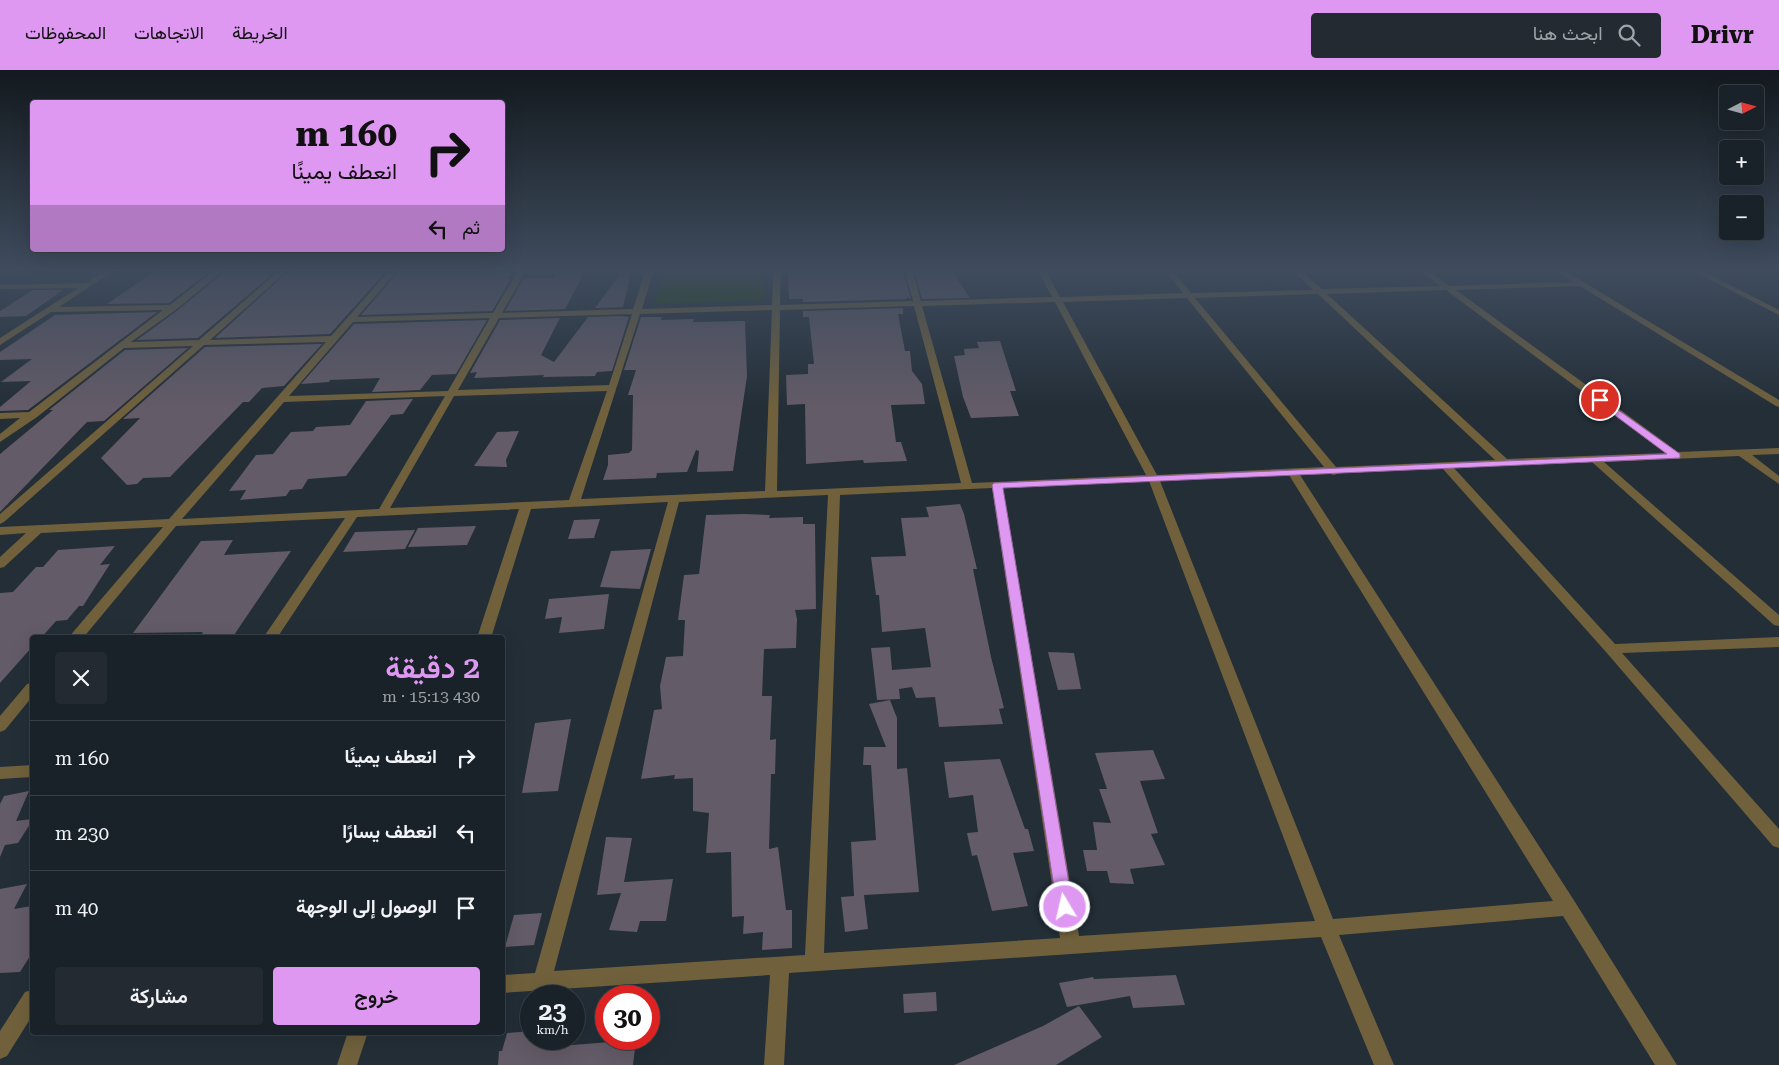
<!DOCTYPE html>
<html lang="ar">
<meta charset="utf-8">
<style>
:root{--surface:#1a2229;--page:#232a31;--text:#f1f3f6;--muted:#9fa4a8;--line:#383f46;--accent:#de98f2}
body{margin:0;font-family:"Roboto Serif",Vazirmatn,serif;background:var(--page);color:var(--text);direction:rtl;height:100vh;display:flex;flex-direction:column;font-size:19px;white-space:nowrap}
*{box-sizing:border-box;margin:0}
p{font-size:16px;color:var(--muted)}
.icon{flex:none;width:28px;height:28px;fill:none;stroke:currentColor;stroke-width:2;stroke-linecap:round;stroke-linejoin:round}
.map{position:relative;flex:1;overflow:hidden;direction:ltr}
.panel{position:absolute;left:30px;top:565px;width:475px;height:400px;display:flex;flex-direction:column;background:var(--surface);border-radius:5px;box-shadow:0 5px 20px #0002,0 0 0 1px var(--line);direction:rtl}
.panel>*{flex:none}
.guide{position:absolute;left:30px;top:30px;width:475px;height:152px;border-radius:5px;box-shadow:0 5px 20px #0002,0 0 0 1px var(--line);direction:rtl;background:#de98f2;color:#111;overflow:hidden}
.needle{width:32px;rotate:84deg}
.tools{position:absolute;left:1719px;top:15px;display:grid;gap:10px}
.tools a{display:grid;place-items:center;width:45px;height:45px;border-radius:5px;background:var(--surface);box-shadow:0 5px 20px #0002,0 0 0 1px var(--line);font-size:25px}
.speed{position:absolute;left:520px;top:915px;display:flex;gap:10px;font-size:25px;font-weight:700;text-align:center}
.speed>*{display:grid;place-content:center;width:65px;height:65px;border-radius:50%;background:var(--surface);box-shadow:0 5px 20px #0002,0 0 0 1px var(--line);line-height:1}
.speed small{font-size:12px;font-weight:400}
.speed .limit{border:8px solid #d22;background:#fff;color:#111}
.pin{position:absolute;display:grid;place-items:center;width:42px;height:42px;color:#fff;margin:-21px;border:2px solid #fff;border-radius:50%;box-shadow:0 1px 5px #0007}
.me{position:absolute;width:55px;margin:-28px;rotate:351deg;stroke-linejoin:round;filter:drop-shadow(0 0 4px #0008)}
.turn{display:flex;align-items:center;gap:18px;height:105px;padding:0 25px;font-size:22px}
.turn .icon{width:65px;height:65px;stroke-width:2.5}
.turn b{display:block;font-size:35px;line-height:42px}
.then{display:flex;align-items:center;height:48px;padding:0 25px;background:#0003;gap:10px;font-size:19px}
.round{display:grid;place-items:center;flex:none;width:52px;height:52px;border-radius:5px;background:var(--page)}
.head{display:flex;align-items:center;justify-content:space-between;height:85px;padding:0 25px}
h1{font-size:30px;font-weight:600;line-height:38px;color:var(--accent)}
.action{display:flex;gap:10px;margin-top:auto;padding:10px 25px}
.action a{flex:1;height:58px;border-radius:5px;background:var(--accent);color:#111;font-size:20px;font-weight:600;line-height:58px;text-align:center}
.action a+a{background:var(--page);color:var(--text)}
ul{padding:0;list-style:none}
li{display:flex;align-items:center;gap:15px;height:75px;padding:0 25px;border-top:1px solid var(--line)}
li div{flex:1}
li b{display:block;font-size:19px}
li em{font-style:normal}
header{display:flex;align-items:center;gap:30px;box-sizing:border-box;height:70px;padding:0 25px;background:var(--accent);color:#111}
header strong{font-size:24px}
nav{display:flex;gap:28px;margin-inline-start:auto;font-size:18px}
.search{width:350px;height:45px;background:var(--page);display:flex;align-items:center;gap:12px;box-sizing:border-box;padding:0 18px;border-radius:5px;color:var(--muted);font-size:19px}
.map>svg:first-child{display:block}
</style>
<header>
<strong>Drivr</strong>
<div class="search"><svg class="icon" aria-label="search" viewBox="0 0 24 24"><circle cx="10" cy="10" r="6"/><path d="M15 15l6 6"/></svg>ابحث هنا</div>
<nav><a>الخريطة</a><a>الاتجاهات</a><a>المحفوظات</a></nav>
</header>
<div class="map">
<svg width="1779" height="995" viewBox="0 0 1779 995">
<rect width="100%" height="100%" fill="#232e37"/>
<path fill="#1e4105" d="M664,199H764L763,230L655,234Z"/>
<path fill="#635b67" d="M158,199L212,200L169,233L107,234Z
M256,199H278L198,268L137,270L178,240L227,200Z
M291,199H388L330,264L215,268Z
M401,199H514L507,209H511L492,241L361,245Z
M557,199H586L565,239L505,241L524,208H554Z
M624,199H632L623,237L595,238Z
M902,199L911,229L907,227V229L803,232V229H789L788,202Z
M914,199H951L970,228L922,229Z
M33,220H63L26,246L0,247V241Z
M903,238V244H898L905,281H910L912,301L922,314L925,334L891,335L896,372H901L907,391L864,393L863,390L806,394L805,334L787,335L786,305L808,304V294H814L809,247H803V241Z
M157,242L28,340L0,341V337L31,311L1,312L32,289L0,290V282L55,245Z
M621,246L629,247L612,301L597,302L595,306L543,307L544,305L474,308L477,302L470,303L500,250L560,248L541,285L554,292L588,247Z
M641,247H662L661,250L694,249L693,252L745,251L747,306L733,401L697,402L699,381L696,380L687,402L657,403L656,408L603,410L608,395V385L629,383L632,380L633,325H628L636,300H624Z
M487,250L456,304L432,305L420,320L372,322L380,308L330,310L329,312L301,314L354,254Z
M1000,271L1016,321H1010L1019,346L971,348L963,327L954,286L965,285L964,279L979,278L977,272Z
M322,274L284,316L262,318L249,332H243L170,407L143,408L137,414L127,415L101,388L140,348L123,349L205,277Z
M188,278L104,351L87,352L0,442V384L53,340H49L125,280Z
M413,329L403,344L391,345L346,406L308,409L302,419L290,420L286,426L240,430L246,420L229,421L256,385L273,384L291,362L313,361L316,357L350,355L366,331Z
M519,361L506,390L507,397L474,396L497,362Z
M960,434L964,444L977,499H973L991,587L1004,638L999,639L1003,654L939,657L935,627L916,628L912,617L899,619L900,629L877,630L871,578L890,577L892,600L931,597L925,558L882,562L879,525H876L871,487L906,486L901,448L929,447L926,437Z
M744,444L770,445L769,448L803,447V454H815L816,539L795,540L797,549L796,578L764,579L762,626H772L770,670L776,669L775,704H771L769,779L778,777L786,840H792V878L762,880L763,862L743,864L744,846L732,847L731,782L706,783L709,743L693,741V708L674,709L675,705L641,709L654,640L662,639L660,616L666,587L683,586L685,550H678L684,505L699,504L706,445Z
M600,449L594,468L568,469L574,450Z
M476,456L467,475L408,477L418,458Z
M415,460L405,479L343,482L355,462Z
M233,470L224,485L291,481L232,568H199L203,562L133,563L201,471Z
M115,476L100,495L110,494L83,536H79L67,550L56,551L41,568H32V577L0,613V523L13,522L36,497H43L58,480Z
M651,479L640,519L600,517L611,481Z
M609,524L604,559L559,563L562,547L545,549L549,529Z
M1048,582L1074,583L1081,619L1058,620Z
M890,630L897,648V699L907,698L919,822L864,825L868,859L845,862L841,827L854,826L851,772L876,770L871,695H863L864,677H886L869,634Z
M571,649L558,721L522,723L535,653Z
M1153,680L1165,709L1140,711L1158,763L1151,764L1165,795L1130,799L1134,814L1110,813L1107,801H1087L1083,780H1097L1093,752L1111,753L1099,719H1107L1095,683Z
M1000,689L1025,759H1028L1034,781L1013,783L1028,836L992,841L977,785L972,786L967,763L978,762L973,725L949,728L944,692Z
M29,721L16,751L32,749V751L18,773L5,775L0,787V734L4,726Z
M606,767L632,768L624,812L673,809L666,851H640L637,862L609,860L621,823L597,825Z
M27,814L14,839L32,836V883L20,902L0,903V819Z
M542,843L534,875L505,877L514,845Z
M1176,905L1185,935L1133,938L1130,926L1067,937L1059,913L1093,907L1094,909Z
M936,922L937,941L904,943L903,924Z
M1079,936L1102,967L1056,995H954L1043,956Z
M531,961V969H549L547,977L636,970L633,995H498L499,981H502L507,963Z"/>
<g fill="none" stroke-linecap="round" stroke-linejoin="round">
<path fill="#70613c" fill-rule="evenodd" d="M107,199H116L59,237L170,235L216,199H225L177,239L131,272L199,270L281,199H289L210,270L331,266L391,199H399L357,247L493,243L519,199H527L502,243L633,239L646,199H654L642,239L772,235L773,199H781L780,235L913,231L904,199H912L921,231L1052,227L1037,199H1045L1060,227L1183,223L1163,199H1171L1191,223L1313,220L1291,199H1299L1322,219L1440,216L1418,199H1427L1449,216L1573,212L1553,199H1562L1779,330V337L1776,336L1580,216L1456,220L1678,382L1779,378V384L1752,385L1779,406V414L1739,386L1604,392L1779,545V556L1774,555L1592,392L1454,398L1615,574L1779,567V577L1622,583L1779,759V778L1773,776L1606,582L1443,399L1339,403L1334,405L1330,404L1300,405L1575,832L1677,995H1655L1563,846L1339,865L1394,995H1374L1321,867L789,903L784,995H764L770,905L502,923V905L535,903L668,432L531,439L491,568H477L519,439L357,447L277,568H263L345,448L176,456L83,568H68L163,457L41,463L4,497L0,498V487L26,463L0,465V457L169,449L326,272L204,275L4,452L0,454V444L193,276L124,278L37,347L0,372V364L20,348L0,349V343L29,342L163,240L51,242L0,275V268L78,218L0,219V215L86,213ZM1446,220L1665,383L1507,389L1327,224ZM1318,224L1495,390L1336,397L1195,228ZM1187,228L1324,397L1157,405L1063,232ZM1055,232L1146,405L972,413L922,236ZM914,236L961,413L777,421L780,240ZM772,240L765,421L581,429L640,244ZM632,244L609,315L458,320L499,248ZM490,248L448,321L289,326L353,252ZM607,321L569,430L390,438L454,326ZM445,326L379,439L182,449L284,332ZM1289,405L1553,831L1333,849L1160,411ZM1149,411L1315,851L1079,866L1003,418ZM992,418L1060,868L824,883L840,425ZM828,425L805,885L554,901L679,432Z
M1689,199H1699L1779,240V245Z
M32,613V627L5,660L0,662V646L27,614Z
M32,695V707L0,709V697Z
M32,920V946L7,986L0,989V961L25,922Z
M348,962H368L357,995H337Z"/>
</g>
<linearGradient id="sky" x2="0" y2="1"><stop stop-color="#13191e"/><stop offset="0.59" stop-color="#3f4c5e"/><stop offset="1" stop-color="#3f4c5e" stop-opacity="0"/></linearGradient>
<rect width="1779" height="338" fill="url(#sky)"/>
<path fill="#de98f2" stroke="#90639d" d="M1600,327L1680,384V388L1003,418L1073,837L1071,842L1065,844L1059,842L1057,837L992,415L994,413L1667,384L1597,332V328Z"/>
</svg>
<div class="tools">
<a><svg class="needle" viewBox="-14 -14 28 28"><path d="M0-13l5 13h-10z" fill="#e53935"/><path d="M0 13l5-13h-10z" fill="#9fa4a8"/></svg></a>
<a>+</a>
<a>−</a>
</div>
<div class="speed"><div>23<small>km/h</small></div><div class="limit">30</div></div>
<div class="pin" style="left:1600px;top:330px;background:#d93025"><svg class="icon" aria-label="arrive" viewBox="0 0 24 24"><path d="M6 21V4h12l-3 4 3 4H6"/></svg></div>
<svg class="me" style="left:1065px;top:837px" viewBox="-20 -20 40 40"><circle r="17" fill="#de98f2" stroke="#fff" stroke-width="3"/><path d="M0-11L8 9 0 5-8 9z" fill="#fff"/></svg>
<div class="guide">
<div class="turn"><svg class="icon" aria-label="right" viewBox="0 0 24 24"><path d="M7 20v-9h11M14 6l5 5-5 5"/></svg><div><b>160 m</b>انعطف يمينًا</div></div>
<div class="then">ثم<svg class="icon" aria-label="left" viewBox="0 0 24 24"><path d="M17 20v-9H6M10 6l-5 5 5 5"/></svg></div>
</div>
<section class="panel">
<div class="head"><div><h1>2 دقيقة</h1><p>430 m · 15:13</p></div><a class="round"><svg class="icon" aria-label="close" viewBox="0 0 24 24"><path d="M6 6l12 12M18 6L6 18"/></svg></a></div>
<ul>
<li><svg class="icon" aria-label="right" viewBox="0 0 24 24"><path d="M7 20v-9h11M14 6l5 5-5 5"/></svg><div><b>انعطف يمينًا</b></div><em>160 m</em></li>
<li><svg class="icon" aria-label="left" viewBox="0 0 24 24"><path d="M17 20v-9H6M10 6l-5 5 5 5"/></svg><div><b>انعطف يسارًا</b></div><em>230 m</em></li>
<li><svg class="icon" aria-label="arrive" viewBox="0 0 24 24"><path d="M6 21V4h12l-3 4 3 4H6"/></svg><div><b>الوصول إلى الوجهة</b></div><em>40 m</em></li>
</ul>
<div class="action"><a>خروج</a><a>مشاركة</a></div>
</section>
</div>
